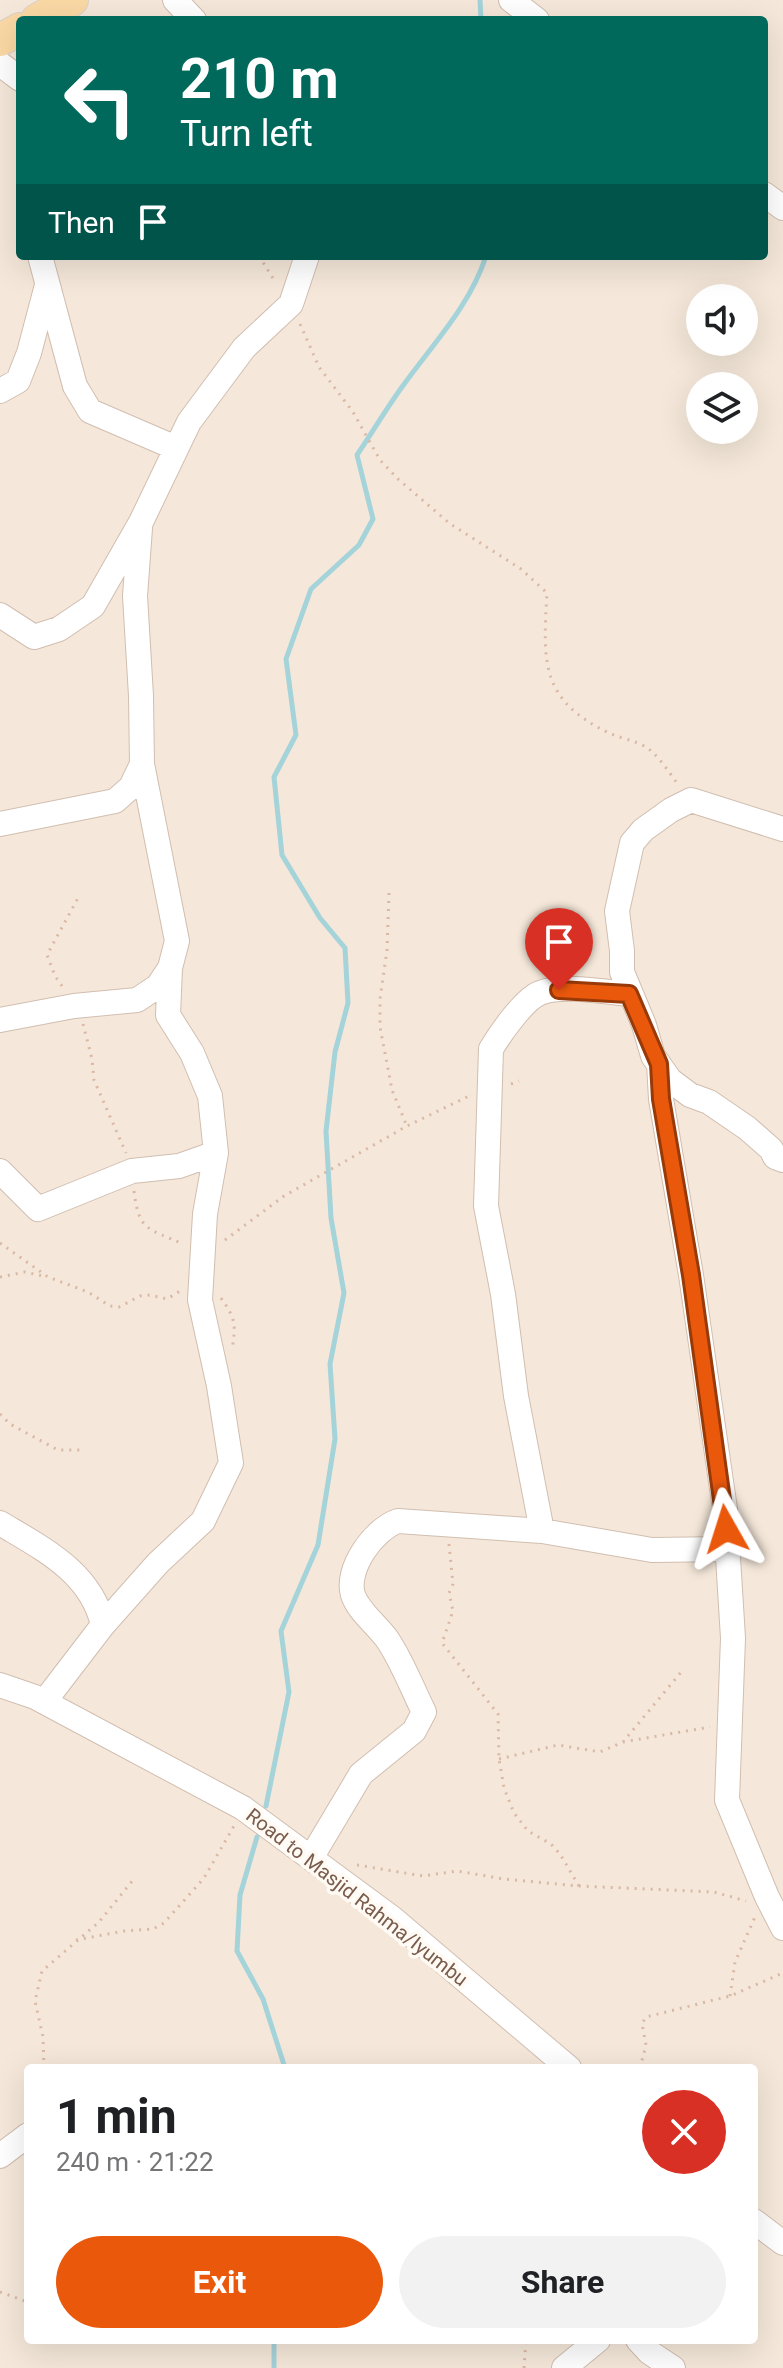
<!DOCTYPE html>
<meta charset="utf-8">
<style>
:root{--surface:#fff;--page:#f2f2f2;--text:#202124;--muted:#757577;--accent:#ea580c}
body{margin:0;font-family:Roboto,sans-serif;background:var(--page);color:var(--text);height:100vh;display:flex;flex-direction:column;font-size:30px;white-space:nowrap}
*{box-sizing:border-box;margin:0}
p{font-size:26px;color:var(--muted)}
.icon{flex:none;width:44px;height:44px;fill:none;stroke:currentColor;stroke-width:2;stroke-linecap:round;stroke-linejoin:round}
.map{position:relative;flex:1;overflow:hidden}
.drawer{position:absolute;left:24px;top:2064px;width:734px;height:280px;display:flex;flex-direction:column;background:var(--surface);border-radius:8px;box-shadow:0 8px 32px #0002}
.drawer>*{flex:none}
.guide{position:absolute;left:16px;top:16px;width:752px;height:244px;border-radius:8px;box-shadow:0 8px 32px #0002;background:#00695c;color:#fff;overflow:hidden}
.tools{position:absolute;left:686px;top:284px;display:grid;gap:16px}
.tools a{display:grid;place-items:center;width:72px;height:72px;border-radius:50%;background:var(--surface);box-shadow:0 8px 32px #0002;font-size:40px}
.pin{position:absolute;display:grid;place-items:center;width:68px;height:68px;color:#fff;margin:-82px -34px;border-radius:50% 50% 50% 0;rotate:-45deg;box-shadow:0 0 8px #0007}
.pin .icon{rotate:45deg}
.me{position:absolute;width:88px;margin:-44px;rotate:354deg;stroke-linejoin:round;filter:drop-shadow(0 0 6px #0008)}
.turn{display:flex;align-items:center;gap:28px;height:168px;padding:0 32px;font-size:36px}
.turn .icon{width:104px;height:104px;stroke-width:2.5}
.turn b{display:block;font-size:56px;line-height:68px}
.then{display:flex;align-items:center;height:76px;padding:0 32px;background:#0003;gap:16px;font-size:30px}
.round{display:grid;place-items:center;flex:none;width:84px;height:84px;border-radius:42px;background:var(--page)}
.overview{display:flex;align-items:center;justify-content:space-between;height:136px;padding:0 32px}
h1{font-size:48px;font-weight:700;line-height:60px}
.primary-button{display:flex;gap:16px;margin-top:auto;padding:16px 32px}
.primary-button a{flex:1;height:92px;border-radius:48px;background:var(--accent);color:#fff;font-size:32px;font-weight:700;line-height:92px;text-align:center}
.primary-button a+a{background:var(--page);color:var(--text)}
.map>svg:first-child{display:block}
</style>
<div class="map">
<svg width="783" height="2368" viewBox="0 0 783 2368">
<rect width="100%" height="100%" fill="#fdf6ec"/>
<path fill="#f5e8da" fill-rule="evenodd" d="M0,0H783V2368H0ZM20,20H764V256H20ZM700,298H744V342H700ZM700,386H744V430H700ZM28,2068H754V2340H28Z"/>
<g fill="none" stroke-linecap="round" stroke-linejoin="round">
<path stroke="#a5d3da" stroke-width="5" d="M480,0L481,20
M266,1806L289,1692L281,1631L318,1545L335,1439L330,1364L344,1293L331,1218L326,1131L335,1052L348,1003L345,948L320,918L282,855L274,777L296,735L286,659L311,589L359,545L373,519L357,455C372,433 386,409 402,387C432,345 470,306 486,256
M257,1837L240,1895L237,1951L263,1999L285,2068
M274,2368V2340"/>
<defs>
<path id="minor" d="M175,0L194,20
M511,0L537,20
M0,64L20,79
M764,194L783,208
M40,256L75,386L90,411L176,448
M0,391L18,381L29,353L47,285
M0,615L34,637L59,629L93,606L141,522L189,422L244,348L291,304L307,256
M0,824L115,801L131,787L142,764L141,696L135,596L140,528
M783,829L691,800L671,810L643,830L632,843L617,911L622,951V972L644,1025L653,1056L670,1080L690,1095L709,1102L747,1128L771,1149L775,1157L783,1160
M0,1020L74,1006L137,1000L158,986L170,968L177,941L142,764
M659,1064L661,1099L691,1275L725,1509L733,1638L727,1800L767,1897L783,1928
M0,1171L38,1209L132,1171L179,1166L216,1153
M0,1523C43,1549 91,1572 103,1625L44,1702
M542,1531L516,1396L503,1294L486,1206L491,1049C500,1034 524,999 540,993C562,984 605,992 629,994
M103,1625L158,1563L203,1521L231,1463L219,1386L200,1300L205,1214L216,1153L210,1096L192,1053L168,1015L170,968
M0,1685L35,1697L243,1808L392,1918L569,2068
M311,1858L361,1774L414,1731L424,1712C412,1688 402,1661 387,1639C377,1625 359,1612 353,1595C345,1569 374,1529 398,1521L542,1531L652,1550L727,1549
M0,2156L28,2135
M754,2221L783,2243
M638,2340L649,2352L673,2368
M564,2368L598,2340"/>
<path id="major" d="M37,20L72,0
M0,40L20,29"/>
</defs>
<use href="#minor" stroke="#d1beb0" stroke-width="26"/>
<use href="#major" stroke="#dad1cd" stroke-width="34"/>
<path stroke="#d9b8a5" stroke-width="3" stroke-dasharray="2 6" stroke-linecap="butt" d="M259,256L276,283
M300,324L319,367L353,412L380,460L398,479L449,523L521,569L547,593C543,662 540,700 609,733C620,738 633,740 644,746C657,753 668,771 677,783
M389,893L387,950L380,999V1027L392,1090L406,1124
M62,986L55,976L47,955L78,898
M83,1024L92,1059L94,1080L126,1153
M511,1084L519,1081
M134,1191C139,1232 148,1228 183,1244
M225,1240L284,1196L407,1126L469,1096
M0,1243L48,1277L88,1292L110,1306L119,1307L140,1296L150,1295L167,1299L180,1291
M0,1277L25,1272L47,1277
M221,1298C236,1319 236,1325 232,1350
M0,1414L10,1424L58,1450H81
M449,1544L453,1584L449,1593L453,1611L442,1643L498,1714L499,1759L504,1788L514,1813L528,1831L551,1844L560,1854L579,1886
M623,1742L710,1727
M499,1759L558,1745L600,1752L623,1742L682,1671
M357,1865L423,1876L457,1871L504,1879L579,1886L714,1892L746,1901
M76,1940L124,1931L153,1929L164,1923L204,1878L234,1826
M730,1996L735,1962L755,1917
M44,2068L43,2037L35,2001L42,1971L99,1922L133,1880
M506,2068L508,2066
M640,2068L646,2045L642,2024L646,2017L730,1996L783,1973
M0,2292L28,2302
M524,2368L526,2340"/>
<use href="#minor" stroke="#fff" stroke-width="24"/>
<use href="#major" stroke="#fbd9a5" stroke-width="32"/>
</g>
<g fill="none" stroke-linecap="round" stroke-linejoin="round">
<defs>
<path id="route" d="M559,990L629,994L659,1064L661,1099L691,1275L726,1529"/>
</defs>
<use href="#route" stroke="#983908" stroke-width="20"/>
<use href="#route" stroke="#ea580c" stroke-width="14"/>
</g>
<g text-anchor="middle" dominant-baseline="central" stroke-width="7" stroke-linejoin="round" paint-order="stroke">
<g font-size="20" fill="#7a5c4d" stroke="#fffaf3">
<text transform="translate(357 1897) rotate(38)">Road to Masjid Rahma/Iyumbu</text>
</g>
</g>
</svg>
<div class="tools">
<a><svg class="icon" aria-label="sound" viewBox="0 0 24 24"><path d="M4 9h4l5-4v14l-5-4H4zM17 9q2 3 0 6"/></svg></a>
<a><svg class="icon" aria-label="layers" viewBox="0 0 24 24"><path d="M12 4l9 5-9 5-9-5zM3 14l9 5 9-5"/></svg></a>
</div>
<div class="pin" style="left:559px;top:990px;background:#d93025"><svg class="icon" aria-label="arrive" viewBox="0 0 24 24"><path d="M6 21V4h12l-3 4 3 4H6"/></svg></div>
<svg class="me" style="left:726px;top:1529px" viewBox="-20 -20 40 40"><path d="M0-17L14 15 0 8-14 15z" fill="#ea580c" stroke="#fff" stroke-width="4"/></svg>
<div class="guide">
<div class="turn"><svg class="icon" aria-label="left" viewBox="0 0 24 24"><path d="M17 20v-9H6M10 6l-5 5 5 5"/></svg><div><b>210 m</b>Turn left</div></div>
<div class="then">Then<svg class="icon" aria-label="arrive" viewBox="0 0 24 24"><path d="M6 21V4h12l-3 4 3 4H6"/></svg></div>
</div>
<section class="drawer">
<div class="overview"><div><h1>1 min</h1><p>240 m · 21:22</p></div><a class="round" style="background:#d93025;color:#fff"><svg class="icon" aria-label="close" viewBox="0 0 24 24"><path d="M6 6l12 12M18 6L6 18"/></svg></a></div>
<div class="primary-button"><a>Exit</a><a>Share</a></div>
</section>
</div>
